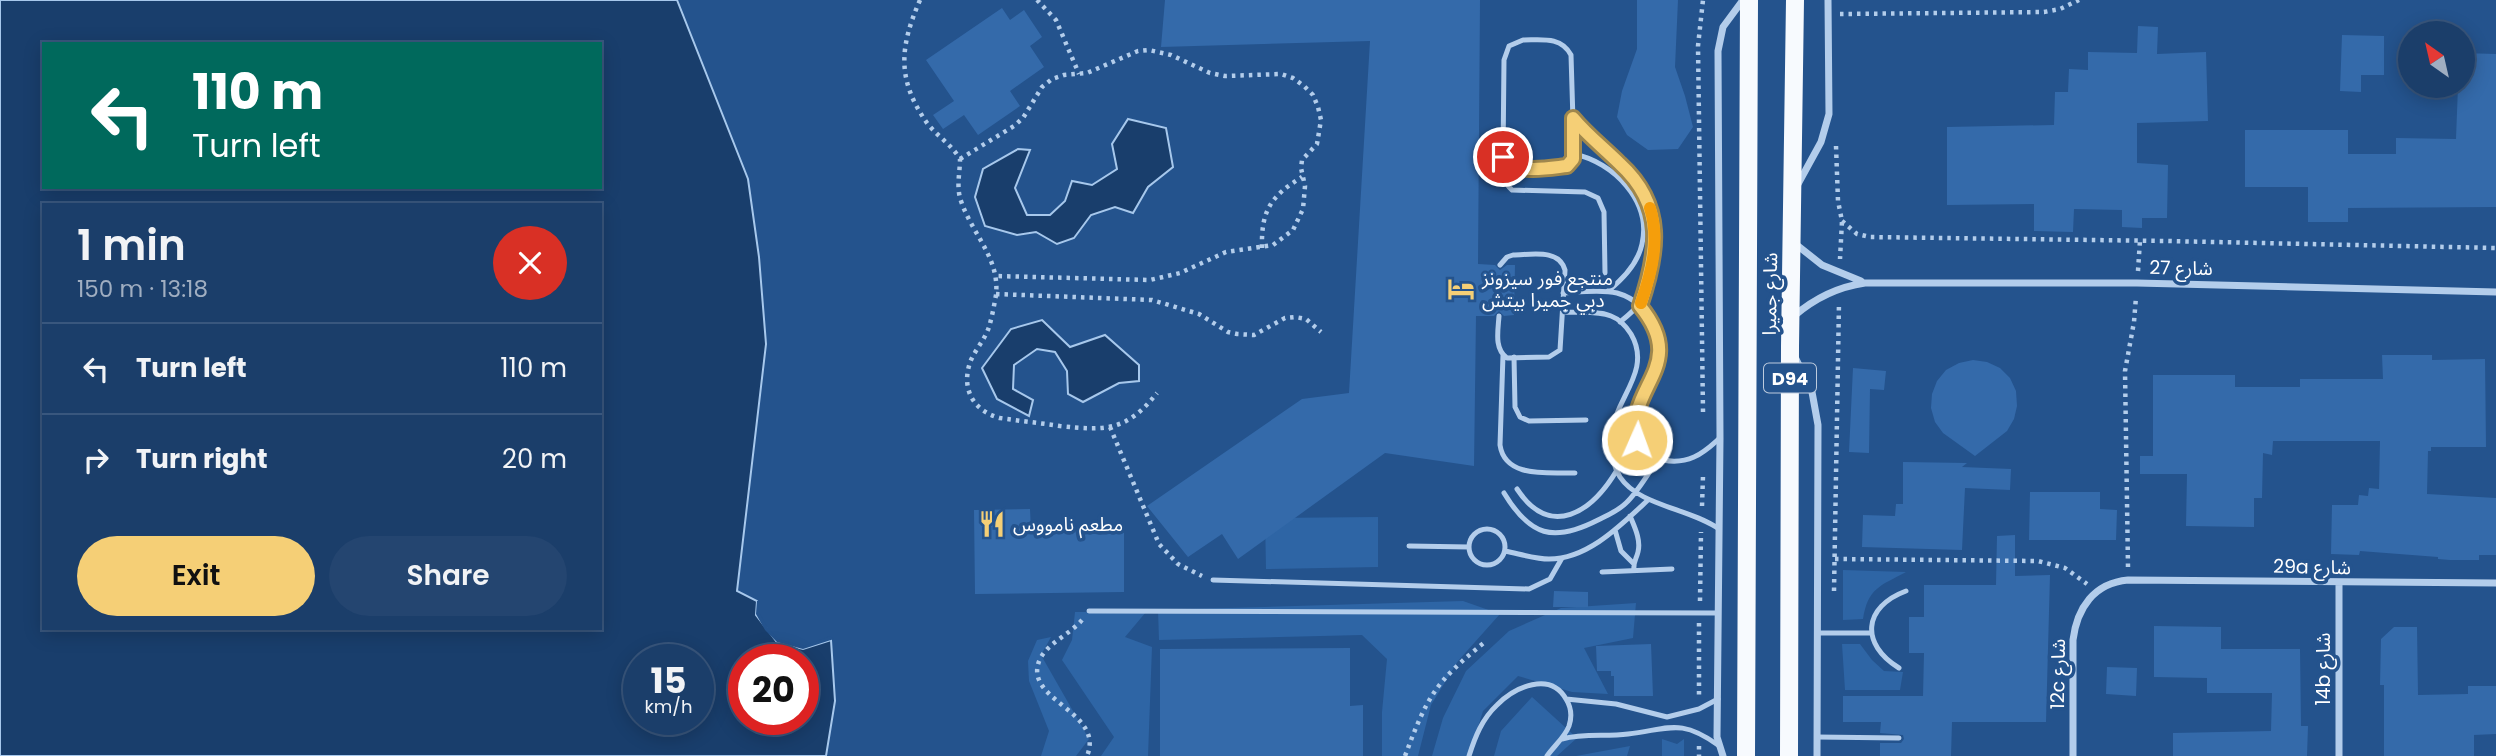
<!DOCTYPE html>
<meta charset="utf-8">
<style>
:root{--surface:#1b3e6a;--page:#244570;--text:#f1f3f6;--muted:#a0aec1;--line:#39577e;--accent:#f5cf76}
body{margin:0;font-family:Poppins,"Noto Sans Arabic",sans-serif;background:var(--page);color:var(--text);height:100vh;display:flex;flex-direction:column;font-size:26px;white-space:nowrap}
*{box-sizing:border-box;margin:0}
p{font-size:23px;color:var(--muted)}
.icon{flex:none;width:38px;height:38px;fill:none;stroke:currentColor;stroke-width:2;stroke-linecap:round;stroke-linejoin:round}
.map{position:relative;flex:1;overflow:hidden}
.drawer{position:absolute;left:42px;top:203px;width:560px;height:427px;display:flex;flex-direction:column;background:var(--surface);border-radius:0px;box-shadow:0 4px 18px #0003,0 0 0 2px var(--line)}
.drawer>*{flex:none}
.banner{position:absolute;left:42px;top:42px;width:560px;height:147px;border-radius:0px;box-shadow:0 4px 18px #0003,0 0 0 2px var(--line);background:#00695c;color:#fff;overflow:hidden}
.needle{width:46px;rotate:326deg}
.fabs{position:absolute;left:2398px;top:21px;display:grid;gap:14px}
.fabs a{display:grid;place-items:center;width:77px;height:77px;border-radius:50%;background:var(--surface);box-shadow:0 4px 18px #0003,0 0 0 2px var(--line);font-size:35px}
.speed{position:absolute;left:623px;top:644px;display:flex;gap:14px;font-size:35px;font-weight:700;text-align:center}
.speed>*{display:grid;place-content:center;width:91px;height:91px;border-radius:50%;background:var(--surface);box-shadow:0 4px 18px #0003,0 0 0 2px var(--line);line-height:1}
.speed small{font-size:18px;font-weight:400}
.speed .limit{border:10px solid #d22;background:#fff;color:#111}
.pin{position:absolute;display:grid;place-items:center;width:60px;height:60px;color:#fff;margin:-30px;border:4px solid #fff;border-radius:50%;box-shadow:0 2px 7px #0007}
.me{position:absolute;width:77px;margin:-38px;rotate:2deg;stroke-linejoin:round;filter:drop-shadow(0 0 5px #0008)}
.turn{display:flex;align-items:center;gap:24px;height:147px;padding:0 35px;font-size:32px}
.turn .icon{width:91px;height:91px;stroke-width:2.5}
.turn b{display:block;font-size:49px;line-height:60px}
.round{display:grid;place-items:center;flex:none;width:74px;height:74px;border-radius:37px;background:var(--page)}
.head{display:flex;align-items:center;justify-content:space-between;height:119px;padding:0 35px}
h1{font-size:42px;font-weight:600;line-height:52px}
.primary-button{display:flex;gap:14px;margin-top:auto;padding:14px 35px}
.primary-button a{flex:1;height:80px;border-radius:42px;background:var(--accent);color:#111;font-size:28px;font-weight:600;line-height:80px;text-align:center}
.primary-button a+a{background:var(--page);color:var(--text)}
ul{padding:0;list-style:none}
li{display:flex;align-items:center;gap:21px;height:91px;padding:0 35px;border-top:2px solid var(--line)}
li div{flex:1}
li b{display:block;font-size:26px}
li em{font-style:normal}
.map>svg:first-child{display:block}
</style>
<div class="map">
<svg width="2496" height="756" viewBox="0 0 2496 756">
<rect width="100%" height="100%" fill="#24538d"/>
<path fill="#2e65a5" d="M1378,517V567L1266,569L1265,518Z
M1843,570L1906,572C1880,586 1868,588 1863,619L1843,620Z
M1463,601L1500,614L1458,661L1431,705L1418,756H1382V712L1387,659L1362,635L1159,640L1158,610Z
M1636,603L1633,638L1584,648L1608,694L1572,692L1518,676L1483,711L1469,756H1432L1443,718L1466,671L1509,631L1561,608Z
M1075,612H1146L1125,637L1152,647L1148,756H1101L1114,737L1062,660L1072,640Z
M1051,637L1041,655L1089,739L1076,756H1041L1049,731L1029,681L1028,661L1037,640Z
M1842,644H1860L1872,660L1884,671L1903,672L1900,690H1845Z
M1532,697L1577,738L1557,756H1494L1501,731Z
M1662,739L1677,744L1684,739V756H1662Z
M1630,746L1627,756H1576Z"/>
<path fill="#193e6c" stroke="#a7c8ec" stroke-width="2" fill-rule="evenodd" d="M0,0H677L748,179L759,257L766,344L737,591L757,601L756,615L777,642L803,649L831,640L835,701L826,756H0ZM44,44H600V187H44ZM44,205H600V628H44ZM639,660H698V719H639ZM744,660H803V719H744Z
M1128,119L1166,128L1173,167L1148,187L1133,213L1115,207L1091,215L1074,238L1057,244L1036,232L1017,235L985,226L975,197L983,169L1018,149L1030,150L1015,188L1027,215H1050L1065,201L1072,181L1092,185L1117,169L1112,144Z
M1042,320L1070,347L1105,335L1139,365V381L1119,383L1083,402L1068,394L1067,371L1055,352L1037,349L1014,365L1013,389L1033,400L1029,416L997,399L982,368L1011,329Z"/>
<path fill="#24538d" d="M760,600V614L768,628L778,639L803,646L830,636L834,639L803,649L777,642L765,630L756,614L757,601Z"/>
<path fill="#346aaa" d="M1165,0H1480L1478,264L1495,265L1500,270L1507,265H1515L1514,315L1504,316L1499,311L1494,316H1476L1474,466L1385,453L1238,559L1222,534L1188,557L1147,506L1302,399L1349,393L1370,41L1161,47Z
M1637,0H1678L1675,67L1685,96L1693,127L1678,149L1648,150L1627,135L1617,117L1622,91L1637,49Z
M1002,8L1010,20L1024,10L1042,37L1030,46L1044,67L1010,91L1020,106L978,135L964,115L943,129L933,115L954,101L926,60Z
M2138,26L2158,27L2157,54L2206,52L2208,121L2137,123V163L2168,165L2167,218H2142V228L2122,227V210L2074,209L2073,232L2034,231V204L1947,205V127L2054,125L2055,92H2068L2069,69L2088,70V52L2137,53Z
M2342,35L2384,36V75H2361V92L2340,91Z
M2462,53L2496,54V207L2348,208V222H2308V187H2245V130H2348V154H2396V138L2456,139L2458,86H2462Z
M2382,355H2432V360L2485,359L2486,447H2431V451H2428L2427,494L2496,498V555H2479V560H2450L2438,559V557L2360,551L2359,555L2331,554L2332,505H2358L2359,495L2368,496L2369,488L2379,489L2380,441H2273L2272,455L2263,453L2262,498H2254V527L2186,526L2187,474H2140V456H2153V375H2235V387H2300V379H2383Z
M1973,360L1987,362L2000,368L2010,378L2016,391L2017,406L2014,419L2007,431L1975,456L1943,433L1935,422L1931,408L1932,394L1937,381L1946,370L1959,363Z
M1853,368L1886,371L1884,390L1870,389L1869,453L1849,452Z
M1903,462L1967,463L1962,467L2011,469L2010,490L1965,488L1962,550L1862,547L1863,515L1895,516L1896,504H1903Z
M2030,492H2100V509L2117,510L2116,540H2029Z
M1030,509L1031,531L1124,530V592L975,594L974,510Z
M2015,535V576L2050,575L2046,722H1952L1951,756H1880V743H1901L1904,739L1903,735L1880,733L1881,722H1843V696H1923L1924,653H1909V617H1924V585H1996L1997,536Z
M1554,591L1588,592V607H1553Z
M2154,626L2221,627V649H2300L2301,726H2308L2307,756H2173V733L2271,731L2272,693H2207V678L2154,677Z
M2394,627H2417L2418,695L2468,694V686H2496V734L2474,735V756H2384V685H2380L2381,639Z
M1651,644L1653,696H1614V676H1611V671H1597L1596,646Z
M1350,648V706L1363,705V756H1160V649Z
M2107,667L2137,668L2136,696L2106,694Z"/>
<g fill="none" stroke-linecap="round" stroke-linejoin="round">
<path stroke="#b3cdeb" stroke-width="4.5" stroke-dasharray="3.5 5" stroke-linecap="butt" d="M920,0C900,46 896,79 927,123C937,136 951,144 960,159C960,173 956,187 961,201C972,234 1000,258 996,295C994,306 992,317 989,327C985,339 976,349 971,360C960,388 973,411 1000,418C1020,421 1040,423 1060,426C1106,431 1127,431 1157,393
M1037,0L1056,20L1079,74
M1840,14L2044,12L2060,9L2079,0
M1836,146L1838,201L1842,221L1840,259
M960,159L1014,126L1023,118L1042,87L1052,79L1064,75L1087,73L1138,51L1149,50L1171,55L1210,73L1225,76L1281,74L1293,78L1304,86L1313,95L1318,107L1321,120L1317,144L1302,160L1301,168L1305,186L1303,209L1293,230L1273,245L1226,252L1180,273L1150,280L996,276
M1842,221L1857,234L1870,237L2167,241L2496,248
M1262,248C1261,210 1271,196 1302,177
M2138,271L2140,240
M996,294L1152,300L1199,314L1228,332L1237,334L1254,335L1285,318L1295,317L1306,319L1321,332
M1703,412L1698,46L1703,0
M1110,427L1159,544L1178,564L1202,576
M1702,506L1703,476
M1835,559L2038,561L2065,568L2087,584
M2128,567L2125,371L2134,322L2136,297
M1834,591L1839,302
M1700,601L1701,532
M1082,620C1070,634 1050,642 1041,657C1018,700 1106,710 1087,756
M1699,623V695
M1699,746V756
M1405,756C1427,697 1435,682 1485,642"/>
<path stroke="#b3cdeb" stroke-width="5" d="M1523,40C1541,40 1561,36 1571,55L1574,154L1573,159L1567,166L1519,168L1511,166L1503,157L1504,60L1509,46Z
M1573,118C1618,173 1672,188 1649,272C1642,301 1644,303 1620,322
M1574,154C1613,162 1652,201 1642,244C1638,263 1623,279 1608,291
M1505,161C1505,172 1503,183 1512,190L1585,192L1598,198L1604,212L1605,273
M1563,293C1580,292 1601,289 1617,293C1652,303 1667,344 1654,376C1648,392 1634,408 1634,425C1635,457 1669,468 1694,457C1704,453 1712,445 1720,438
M1563,312C1577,313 1597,310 1611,316C1619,319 1626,326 1631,334C1652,370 1617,397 1612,430C1609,446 1612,463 1620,477C1639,506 1689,508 1719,529
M1499,316C1498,331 1494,349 1507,358L1549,357L1560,350L1565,270C1559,248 1530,255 1513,255L1507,257L1500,265
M1503,355L1500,445C1505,479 1549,472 1575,473
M1514,357L1515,407L1520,417L1529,421L1586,420
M1517,489C1551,540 1592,512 1617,470
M1504,493C1530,536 1553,543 1598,520C1608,515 1618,511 1626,503C1638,492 1648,473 1658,460
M1630,516C1635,528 1641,540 1638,552C1636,560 1633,562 1634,570
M1469 547a18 18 0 1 1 36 0a18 18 0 1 1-36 0Z
M1615,530L1621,551L1633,563
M1409,546L1469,547
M1505,551C1520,554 1535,559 1549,559C1588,559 1621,525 1648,500
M1602,572L1672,569
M1213,580L1529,589L1550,579L1562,558
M1089,611L1718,613
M1818,633H1871
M1899,668C1860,644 1863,607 1906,591
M1566,699L1616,704L1667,717L1699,709L1718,699
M1817,737L1899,738
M1562,739C1584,733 1606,737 1628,734C1670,729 1680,718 1718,745
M1469,756C1475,737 1482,719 1497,705C1515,687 1550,671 1566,699C1571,707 1572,717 1569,726C1565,737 1554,746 1547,756"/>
<path stroke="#b3cdeb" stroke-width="7" d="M1798,184L1821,142L1829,114L1828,0
M1793,242L1822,265L1861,281
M1794,316C1815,298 1837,287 1865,283H2137L2496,292
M1796,359L1812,392L1818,425L1817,756
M1723,756L1717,737L1720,438L1718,51L1723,27L1743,0
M2073,756V640C2077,608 2094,583 2128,580L2496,583
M2339,756V583"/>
<path stroke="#f7fafe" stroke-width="18" d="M1746,756L1749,0
M1789,756L1790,346L1795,0"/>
</g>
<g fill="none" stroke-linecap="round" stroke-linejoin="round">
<defs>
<path id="route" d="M1503,157C1515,175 1548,168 1567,166L1573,159V118C1587,135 1604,148 1620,164C1666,206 1658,253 1640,306C1690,367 1625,386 1637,440"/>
</defs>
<use href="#route" stroke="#9f874d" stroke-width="18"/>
<use href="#route" stroke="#f5cf76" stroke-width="12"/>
<path stroke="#f59e0b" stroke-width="12" d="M1641,303C1652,271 1660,240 1650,208"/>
</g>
<defs>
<symbol id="hotel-bare" viewBox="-9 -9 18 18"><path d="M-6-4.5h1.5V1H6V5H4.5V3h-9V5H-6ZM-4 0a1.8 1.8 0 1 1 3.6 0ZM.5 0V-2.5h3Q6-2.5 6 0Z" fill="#f5cf76" stroke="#24538d" stroke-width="2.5" paint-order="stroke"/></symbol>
<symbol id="restaurant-bare" viewBox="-9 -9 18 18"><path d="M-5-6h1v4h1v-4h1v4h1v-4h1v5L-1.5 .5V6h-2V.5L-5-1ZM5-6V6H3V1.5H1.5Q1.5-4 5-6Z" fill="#f5cf76" stroke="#24538d" stroke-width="2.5" paint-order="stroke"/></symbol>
</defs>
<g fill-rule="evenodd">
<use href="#hotel-bare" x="1442" y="270" width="38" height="38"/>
<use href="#restaurant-bare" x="973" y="505" width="38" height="38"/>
</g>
<g text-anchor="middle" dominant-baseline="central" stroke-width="7" stroke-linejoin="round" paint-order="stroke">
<rect fill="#24538d" stroke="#bdcbdd" stroke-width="2" x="1764" y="363.5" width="52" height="29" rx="5"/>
<g font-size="18" font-weight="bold" fill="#fff">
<text x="1790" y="378">D94</text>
</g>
<g font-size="19" fill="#fff" stroke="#24538d">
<text transform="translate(2181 268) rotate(1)">شارع 27</text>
<text transform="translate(1770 294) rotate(-89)">شارع جميرا</text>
<text transform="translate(2312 567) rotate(1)">29a شارع</text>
<text transform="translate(2323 669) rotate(-90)">14b شارع</text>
<text transform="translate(2058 674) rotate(-89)">12c شارع</text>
</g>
<g font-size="19" fill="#fff" stroke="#24538d" text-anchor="start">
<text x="1482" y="278">منتجع فور سيزونز<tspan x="1482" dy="22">دبي جميرا بيتش</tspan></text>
<text x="1013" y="524">مطعم نامووس</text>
</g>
</g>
</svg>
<div class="fabs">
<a><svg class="needle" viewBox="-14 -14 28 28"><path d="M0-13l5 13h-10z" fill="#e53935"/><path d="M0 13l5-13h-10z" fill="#a0aec1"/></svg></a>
</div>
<div class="speed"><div>15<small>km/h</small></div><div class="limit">20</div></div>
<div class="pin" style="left:1503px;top:157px;background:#d93025"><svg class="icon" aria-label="arrive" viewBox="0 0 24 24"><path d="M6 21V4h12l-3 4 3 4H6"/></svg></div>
<svg class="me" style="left:1637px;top:440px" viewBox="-20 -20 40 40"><circle r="17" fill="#f5cf76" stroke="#fff" stroke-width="3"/><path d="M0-11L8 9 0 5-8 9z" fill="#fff"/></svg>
<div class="banner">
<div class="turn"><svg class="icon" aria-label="left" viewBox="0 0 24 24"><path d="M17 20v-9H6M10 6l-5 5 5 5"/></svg><div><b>110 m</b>Turn left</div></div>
</div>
<section class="drawer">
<div class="head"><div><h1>1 min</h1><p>150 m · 13:18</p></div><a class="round" style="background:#d93025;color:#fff"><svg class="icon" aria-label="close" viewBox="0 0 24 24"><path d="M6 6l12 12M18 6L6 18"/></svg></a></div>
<ul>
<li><svg class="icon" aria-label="left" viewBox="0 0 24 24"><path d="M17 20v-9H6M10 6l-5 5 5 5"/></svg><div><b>Turn left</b></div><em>110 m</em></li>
<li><svg class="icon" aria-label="right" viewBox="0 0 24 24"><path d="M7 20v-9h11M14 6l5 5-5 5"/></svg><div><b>Turn right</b></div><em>20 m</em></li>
</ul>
<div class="primary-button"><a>Exit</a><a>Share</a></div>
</section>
</div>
